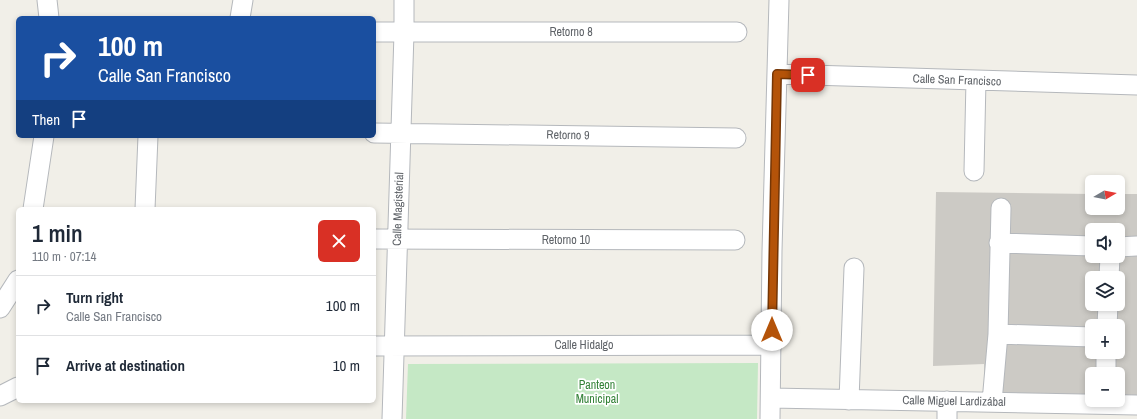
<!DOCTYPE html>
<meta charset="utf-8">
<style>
:root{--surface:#fff;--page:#f2f2f3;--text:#1f2937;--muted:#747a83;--line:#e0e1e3}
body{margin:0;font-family:"Archivo Narrow",sans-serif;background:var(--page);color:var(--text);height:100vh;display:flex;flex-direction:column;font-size:15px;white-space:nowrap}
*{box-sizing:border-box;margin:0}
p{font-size:13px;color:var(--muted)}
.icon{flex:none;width:22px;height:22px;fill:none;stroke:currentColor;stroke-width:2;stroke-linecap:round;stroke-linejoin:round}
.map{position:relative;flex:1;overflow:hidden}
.details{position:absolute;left:16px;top:207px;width:360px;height:196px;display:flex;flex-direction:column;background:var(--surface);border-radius:6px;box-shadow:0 2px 6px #0003}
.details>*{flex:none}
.guide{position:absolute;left:16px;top:16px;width:360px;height:122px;border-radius:6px;box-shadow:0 2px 6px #0003;background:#1a4fa0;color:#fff;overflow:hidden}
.needle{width:26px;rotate:80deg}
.tools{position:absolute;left:1085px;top:175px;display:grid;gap:8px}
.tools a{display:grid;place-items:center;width:40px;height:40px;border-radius:6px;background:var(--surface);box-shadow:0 2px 6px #0003;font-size:20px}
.pin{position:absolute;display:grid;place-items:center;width:34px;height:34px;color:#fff;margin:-17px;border-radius:8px;box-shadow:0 2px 6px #0006}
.me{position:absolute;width:44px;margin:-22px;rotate:0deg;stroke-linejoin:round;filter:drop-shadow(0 0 3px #0008)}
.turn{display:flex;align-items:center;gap:14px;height:84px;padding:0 16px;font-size:18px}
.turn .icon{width:52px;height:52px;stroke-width:2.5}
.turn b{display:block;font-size:28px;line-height:34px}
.then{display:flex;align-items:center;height:38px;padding:0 16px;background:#0003;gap:8px;font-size:15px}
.round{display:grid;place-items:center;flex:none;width:42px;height:42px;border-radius:6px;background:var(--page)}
.head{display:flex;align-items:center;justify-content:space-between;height:68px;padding:0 16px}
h1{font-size:24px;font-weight:600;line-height:30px}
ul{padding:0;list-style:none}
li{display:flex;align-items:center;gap:12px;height:60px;padding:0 16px;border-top:1px solid var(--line)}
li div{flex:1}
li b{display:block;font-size:15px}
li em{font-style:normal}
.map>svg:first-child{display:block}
</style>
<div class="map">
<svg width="1137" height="419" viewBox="0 0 1137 419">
<rect width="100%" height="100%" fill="#f1efe8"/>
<path fill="#c5e8c5" d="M758,363L757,419H406L408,364Z"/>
<path fill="#cccac5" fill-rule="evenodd" d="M936,192L1092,194V208H1118V194H1137V398H1118V374H1092V398L985,397L984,364L933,366ZM1092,230H1118V256H1092ZM1092,278H1118V304H1092ZM1092,326H1118V352H1092Z"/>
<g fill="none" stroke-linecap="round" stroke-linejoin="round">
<defs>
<path id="street" d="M47,0L49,18
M240,18L243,0
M374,32H737
M777,74L1137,85
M374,133L736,138
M974,171L976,80
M33,209L44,136
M145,209L148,136
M374,239L735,240
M999,243L1092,246
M1118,247L1137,246
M1109,278L1110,256
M0,308L18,280
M1107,326L1108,304
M998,334L1092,337
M374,346L772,345
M1106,352V374
M0,396L18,387
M771,398L1137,405
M849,400L854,268
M992,402L998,334L1001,208
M392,419L404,33V0
M770,419L772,251L779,0
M947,419V401"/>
</defs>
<use href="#street" stroke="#b5b8bc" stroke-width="21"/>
<use href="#street" stroke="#fff" stroke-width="19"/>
</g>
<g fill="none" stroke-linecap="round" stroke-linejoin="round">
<defs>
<path id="route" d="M772,330L777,74L808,75"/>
</defs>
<use href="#route" stroke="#753606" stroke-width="10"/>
<use href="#route" stroke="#b45309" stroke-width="7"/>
</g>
<g text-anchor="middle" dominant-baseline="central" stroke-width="3.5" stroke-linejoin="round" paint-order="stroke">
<g font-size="12" fill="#5f6368" stroke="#fff">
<text x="571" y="32">Retorno 8</text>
<text transform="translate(957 80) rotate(2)">Calle San Francisco</text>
<text transform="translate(568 135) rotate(1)">Retorno 9</text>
<text transform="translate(398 209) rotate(-88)">Calle Magisterial</text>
<text x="566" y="240">Retorno 10</text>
<text x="584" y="345">Calle Hidalgo</text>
<text transform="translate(954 401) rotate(1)">Calle Miguel Lardizábal</text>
</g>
<g font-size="12" fill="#348238" stroke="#fff">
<text x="597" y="385">Panteon<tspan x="597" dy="14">Municipal</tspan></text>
</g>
</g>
</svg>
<div class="tools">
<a><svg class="needle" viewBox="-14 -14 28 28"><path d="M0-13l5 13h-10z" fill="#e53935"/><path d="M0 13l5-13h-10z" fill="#747a83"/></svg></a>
<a><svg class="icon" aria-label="sound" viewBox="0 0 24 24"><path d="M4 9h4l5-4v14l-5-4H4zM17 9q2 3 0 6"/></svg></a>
<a><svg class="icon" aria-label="layers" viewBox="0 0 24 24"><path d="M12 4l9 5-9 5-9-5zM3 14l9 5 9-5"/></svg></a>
<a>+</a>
<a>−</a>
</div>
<div class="pin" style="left:808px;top:75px;background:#d93025"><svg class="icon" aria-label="arrive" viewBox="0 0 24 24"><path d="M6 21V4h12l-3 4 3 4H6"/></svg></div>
<svg class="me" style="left:772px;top:330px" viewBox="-20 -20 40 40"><circle r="19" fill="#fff"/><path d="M0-13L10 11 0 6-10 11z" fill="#b45309"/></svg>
<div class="guide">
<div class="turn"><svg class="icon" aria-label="right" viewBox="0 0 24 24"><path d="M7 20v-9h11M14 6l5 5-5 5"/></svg><div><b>100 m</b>Calle San Francisco</div></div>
<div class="then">Then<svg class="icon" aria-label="arrive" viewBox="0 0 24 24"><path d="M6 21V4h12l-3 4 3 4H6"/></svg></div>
</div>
<section class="details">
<div class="head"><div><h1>1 min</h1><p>110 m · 07:14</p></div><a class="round" style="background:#d93025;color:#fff"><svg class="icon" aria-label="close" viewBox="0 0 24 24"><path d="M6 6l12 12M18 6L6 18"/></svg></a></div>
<ul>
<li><svg class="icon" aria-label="right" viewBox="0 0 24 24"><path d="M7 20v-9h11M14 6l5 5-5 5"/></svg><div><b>Turn right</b><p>Calle San Francisco</p></div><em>100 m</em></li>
<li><svg class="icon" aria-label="arrive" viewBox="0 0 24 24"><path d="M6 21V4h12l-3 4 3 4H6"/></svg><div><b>Arrive at destination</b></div><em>10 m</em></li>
</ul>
</section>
</div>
